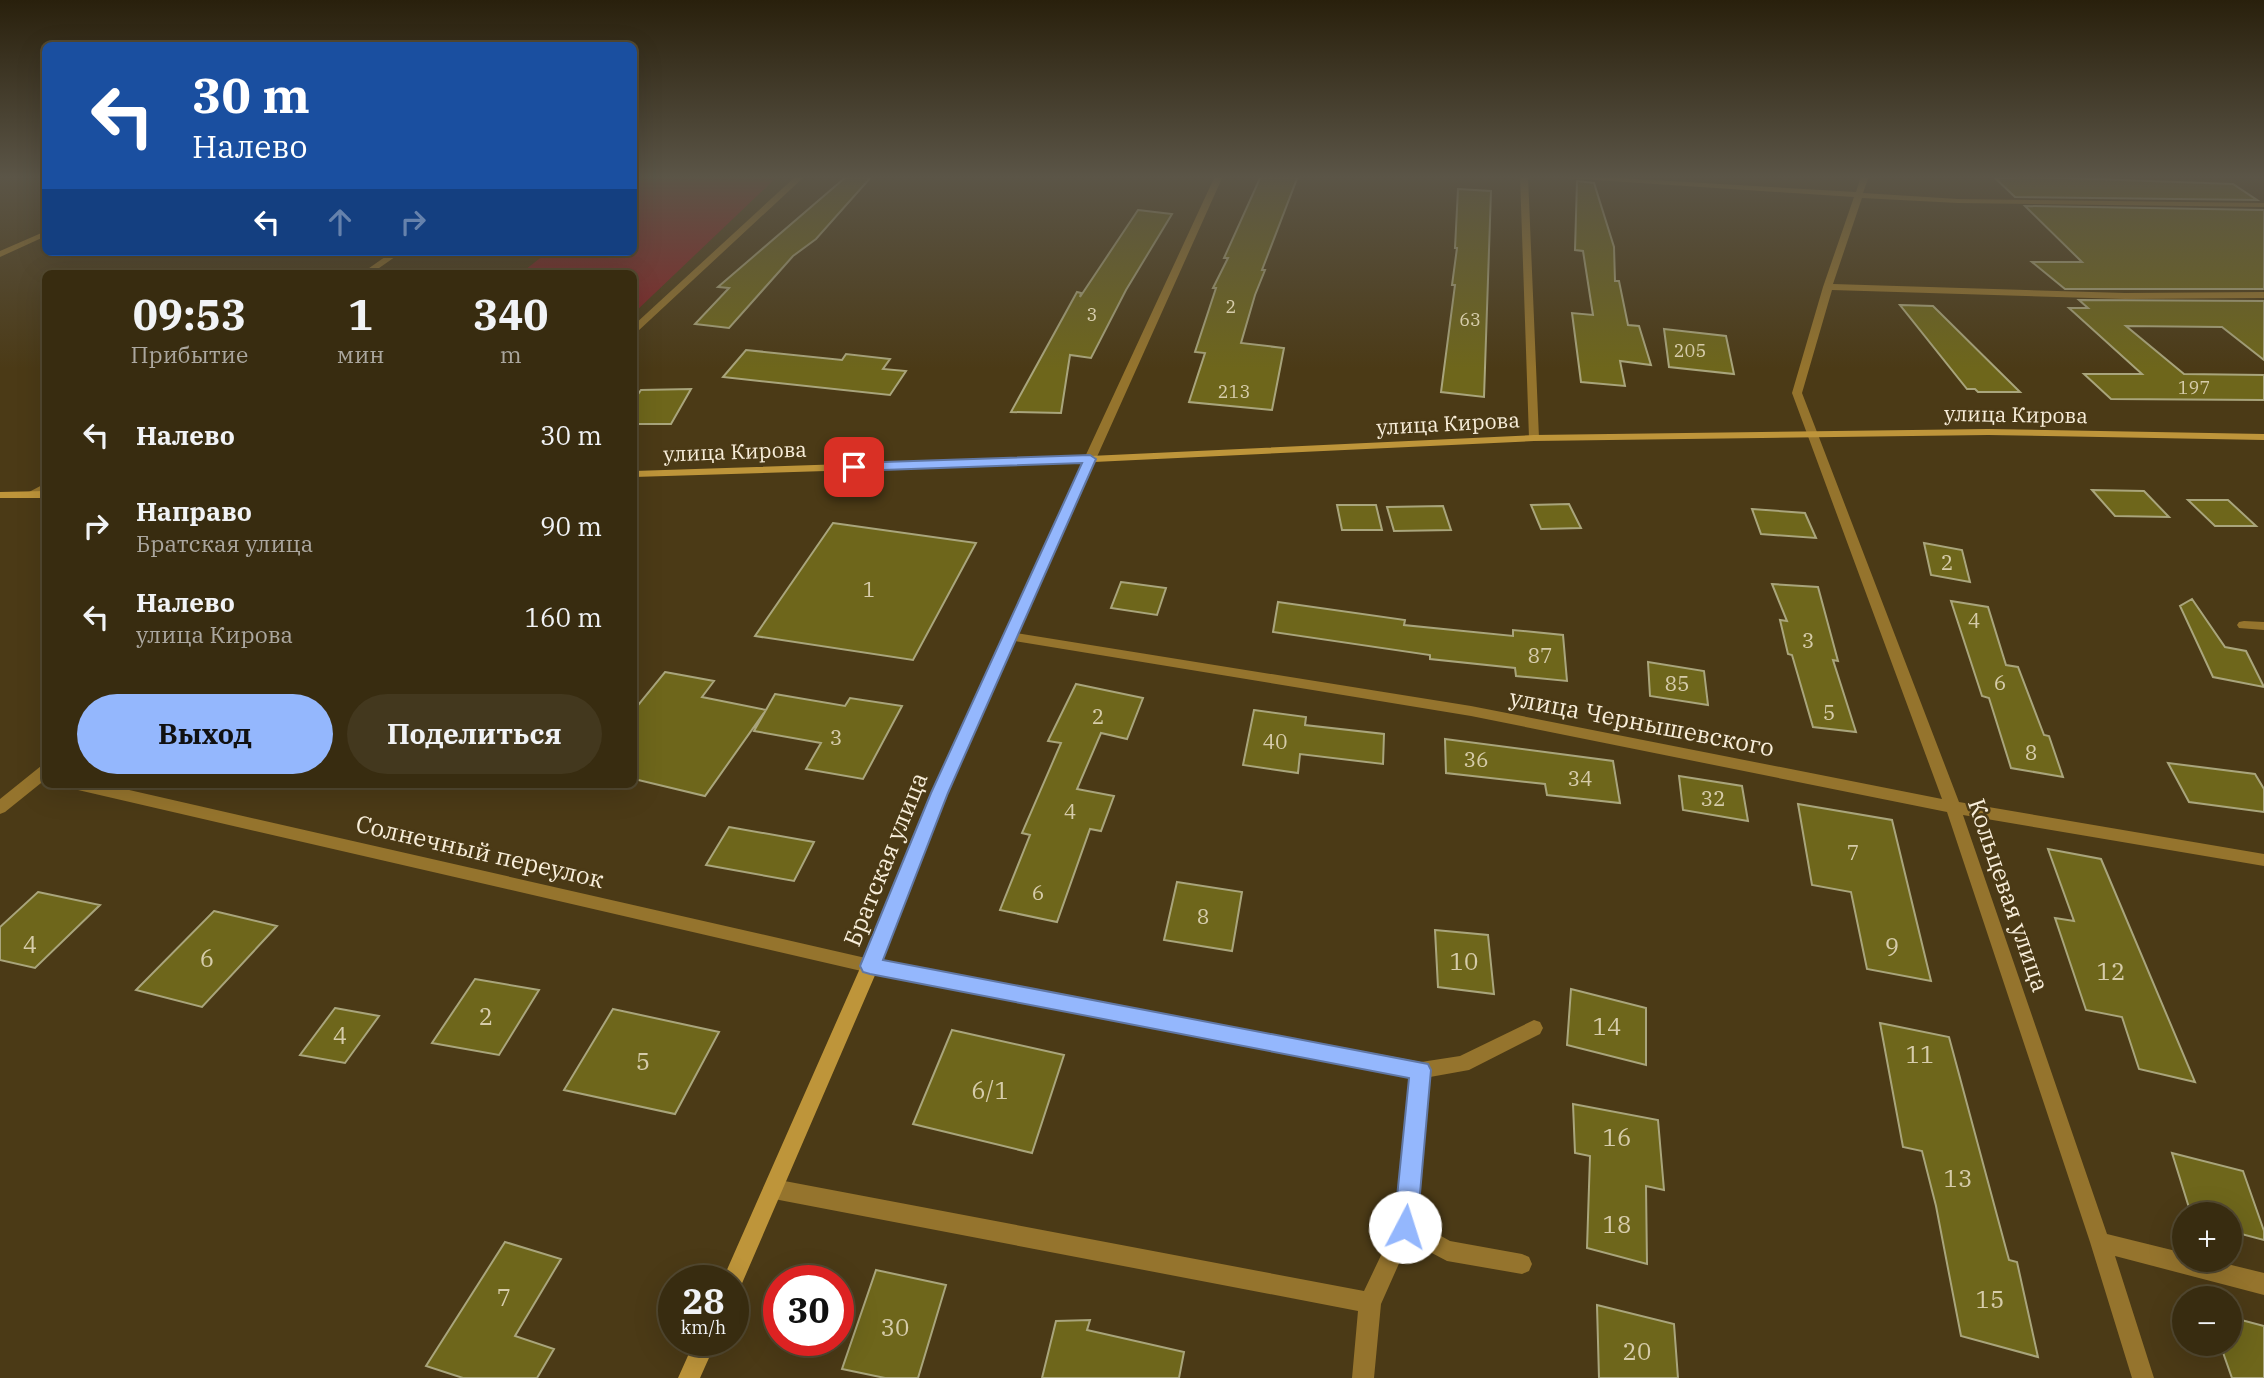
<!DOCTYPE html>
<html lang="ru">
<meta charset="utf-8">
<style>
:root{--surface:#382c10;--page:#43381e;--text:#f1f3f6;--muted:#aba79f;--line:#524830;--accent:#94b7fd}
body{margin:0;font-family:"IBM Plex Serif",serif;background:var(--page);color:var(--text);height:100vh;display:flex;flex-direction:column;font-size:26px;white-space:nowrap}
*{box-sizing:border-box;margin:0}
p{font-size:23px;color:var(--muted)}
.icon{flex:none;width:38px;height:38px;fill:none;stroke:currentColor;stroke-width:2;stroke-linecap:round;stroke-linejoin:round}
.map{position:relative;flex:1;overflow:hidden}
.sheet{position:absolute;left:42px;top:270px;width:595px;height:518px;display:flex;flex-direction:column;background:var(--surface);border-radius:10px;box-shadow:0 7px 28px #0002,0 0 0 2px var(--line)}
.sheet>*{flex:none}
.banner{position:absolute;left:42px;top:42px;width:595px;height:214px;border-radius:10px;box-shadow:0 7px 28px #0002,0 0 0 2px var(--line);background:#1a4fa0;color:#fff;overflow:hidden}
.controls{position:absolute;left:2172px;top:1202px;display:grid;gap:14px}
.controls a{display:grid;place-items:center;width:70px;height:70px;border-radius:50%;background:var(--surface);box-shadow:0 7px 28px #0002,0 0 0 2px var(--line);font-size:35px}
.speed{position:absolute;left:658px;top:1265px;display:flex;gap:14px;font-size:35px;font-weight:700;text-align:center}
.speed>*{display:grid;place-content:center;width:91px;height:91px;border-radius:50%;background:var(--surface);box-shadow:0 7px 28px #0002,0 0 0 2px var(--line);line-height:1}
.speed small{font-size:18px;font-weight:400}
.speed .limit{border:10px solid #d22;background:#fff;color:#111}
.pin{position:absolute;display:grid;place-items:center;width:60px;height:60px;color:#fff;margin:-30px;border-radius:14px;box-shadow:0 4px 10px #0006}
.me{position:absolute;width:77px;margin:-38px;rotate:5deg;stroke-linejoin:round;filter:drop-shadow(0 0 5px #0008)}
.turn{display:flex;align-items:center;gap:24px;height:147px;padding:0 35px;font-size:32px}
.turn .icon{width:91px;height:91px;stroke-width:2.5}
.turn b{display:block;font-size:49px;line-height:60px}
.lanes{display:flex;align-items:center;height:66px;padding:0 35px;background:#0003;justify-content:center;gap:35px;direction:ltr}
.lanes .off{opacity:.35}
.eta{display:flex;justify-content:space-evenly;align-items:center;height:119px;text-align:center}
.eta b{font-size:42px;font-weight:800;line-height:49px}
.action{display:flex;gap:14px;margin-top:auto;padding:14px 35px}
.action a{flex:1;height:80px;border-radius:42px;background:var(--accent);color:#111;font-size:28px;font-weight:800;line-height:80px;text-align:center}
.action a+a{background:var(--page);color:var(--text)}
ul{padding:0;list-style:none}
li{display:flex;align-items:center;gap:21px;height:91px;padding:0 35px}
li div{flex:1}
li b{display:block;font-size:26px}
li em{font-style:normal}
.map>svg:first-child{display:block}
</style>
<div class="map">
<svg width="2264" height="1378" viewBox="0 0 2264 1378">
<rect width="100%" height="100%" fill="#4b3a16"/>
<path fill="#872125" d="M646,176H778L634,313V273H521L548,252H634V186Z"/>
<path fill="#6e661b" stroke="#a9a57c" stroke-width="2" d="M847,176H872L816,239L793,256L729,328L695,324L729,288L718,287Z
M1261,176H1298L1262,270H1265L1255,295L1241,343L1284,348L1272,410L1189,402L1205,353L1195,352L1216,288H1213L1228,258H1224Z
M2008,176L2233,184L2257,200L2015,197L1995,178H2011Z
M1577,181L1594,183L1614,247L1615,281H1619L1628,325L1639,326L1651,365L1620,361L1625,386L1581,382L1572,313L1593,315L1583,251L1575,250Z
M1458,189L1491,191L1484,397L1441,392L1455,285H1452L1457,248H1455Z
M2025,206L2264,210V289H2065L2032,262H2082Z
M1138,210L1172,214L1126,290L1091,358L1070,355L1061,413L1011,412L1077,292L1081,293L1080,297Z
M2079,300L2264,301V360L2222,327L2126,326L2184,374L2264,375V400L2111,399L2084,374H2142L2069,308H2088Z
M1900,305L1933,306L2020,392H1978L1975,389H1967Z
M1664,329L1726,336L1734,374L1669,367Z
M746,350L842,360L846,354L890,359L883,369L906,371L890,395L723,377Z
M691,389L671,424H634V400L641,390Z
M2092,490L2144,491L2169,517L2115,516Z
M2188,500H2228L2256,526H2215Z
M1569,504L1581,528L1541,529L1531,505Z
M1337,505H1376L1382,530H1342Z
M1443,506L1451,530L1394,531L1387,507Z
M1752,509L1805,513L1816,538L1761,534Z
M833,523L976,543L913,660L755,636Z
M1924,543L1962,550L1970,582L1931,575Z
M1121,582L1166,588L1157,615L1111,608Z
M1772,584L1818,587L1838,661L1833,660L1856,732L1813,727L1792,655L1788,654L1780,620L1787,621Z
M2192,599L2225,647L2246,651L2264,687L2213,677L2180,606Z
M1951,601L1988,607L2006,665L2018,667L2044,735L2049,736L2063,777L2011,768L1989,698L1982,696Z
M1278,602L1405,620L1404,625L1513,636V630L1563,635L1567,681L1516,676L1515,668L1430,659V655L1273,632Z
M1648,662L1704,671L1708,705L1650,696Z
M665,672L714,681L702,697L766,710L705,796L634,779V710Z
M1076,684L1143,698L1127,739L1101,733L1077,789L1114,796L1101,831L1090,829L1057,922L1000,910L1030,835L1022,833L1061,743L1048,741Z
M775,694L845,706L850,698L902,706L863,779L806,769L821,743L754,731Z
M1254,710L1306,717L1305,725L1384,734L1383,764L1300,754L1298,773L1243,765Z
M1445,739L1613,761L1620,803L1547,795L1545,784L1446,773Z
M2168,763L2255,774L2264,789V812L2189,802Z
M1679,776L1742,786L1748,821L1683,810Z
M1798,804L1892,820L1931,981L1867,969L1851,892L1812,885Z
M729,827L814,842L794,881L706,865Z
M2048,849L2101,859L2195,1082L2139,1069L2122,1017L2086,1010L2055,918L2074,921Z
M1177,882L1242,892L1232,951L1164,940Z
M38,892L100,905L35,968L0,960V927Z
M214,911L277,926L202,1007L136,990Z
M1435,930L1488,935L1494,994L1438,987Z
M475,979L539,990L499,1055L432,1043Z
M1571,989L1646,1008V1065L1567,1045Z
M335,1008L379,1016L345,1063L300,1055Z
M613,1009L719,1032L675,1114L564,1090Z
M1880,1023L1949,1037L2009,1260L2017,1262L2038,1357L1961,1336L1936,1206L1922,1151L1903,1147Z
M952,1030L1064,1055L1032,1153L913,1124Z
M1573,1104L1658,1120L1664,1190L1646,1186L1647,1264L1587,1248L1590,1156L1575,1153Z
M2172,1153L2243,1171L2264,1231V1240L2230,1231V1214H2191Z
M505,1242L561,1259L515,1336L554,1349L537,1378H463L426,1366Z
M876,1270L946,1285L918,1378H885L842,1369Z
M1597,1305L1674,1324L1678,1378H1599Z
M2230,1317L2264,1326V1378H2232L2220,1344H2230Z
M1090,1320L1087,1330L1184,1352L1179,1378H1042L1056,1321Z"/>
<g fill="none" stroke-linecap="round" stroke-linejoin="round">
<path fill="#95742d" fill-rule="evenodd" d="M796,176H805L637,332L634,333V325Z
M1215,176H1223L1096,459L1094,461H1086L1084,459Z
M1520,176H1528L1539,438L1534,441L1529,438Z
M1535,176H1585L1856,192L1861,176H1869L1863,193L1958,199L2264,203V207L1958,203L1862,198L1833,284L2125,293L2264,292V298L2125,299L1832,290L1802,393L1959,802L2264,854V866L1963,815L2107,1234L2184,1253V1260H2211L2264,1273V1295L2115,1256L2154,1378H2132L2090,1242L1947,812L1471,716L1009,640L1002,636L1009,632L1471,706L1942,799L1792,393L1823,287L1854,197Z
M46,231V236L0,257V251Z
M392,252H402L372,273H362Z
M46,483V491L37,496H29V492Z
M2244,621L2264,622V630L2239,628L2237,625L2239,622Z
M46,765V779L5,812L0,814V799L41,766Z
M70,784H103L870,959L1421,1062L1460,1056L1534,1020L1540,1022L1543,1028L1540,1034L1469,1070L1430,1077L1416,1222L1450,1241L1522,1254L1529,1257L1532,1264L1529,1271L1522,1274L1447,1261L1409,1241L1381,1304L1374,1378H1352L1358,1311L774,1199L767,1196L764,1189L767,1182L774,1179L1364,1291L1395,1226L1411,1077L870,973L78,790L73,788Z"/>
<path fill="#be953a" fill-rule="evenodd" d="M1988,429L2264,434V440L1988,435L1534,441L1094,462L947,793L879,966L740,1288L733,1291V1281H722L861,966L931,793L1083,463L634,477V471L1090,456L1534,435Z
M46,491V498H0V492Z
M695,1340H717L700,1378H678Z"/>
</g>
<linearGradient id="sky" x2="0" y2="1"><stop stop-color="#29200c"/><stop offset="0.48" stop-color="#5b5547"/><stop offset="1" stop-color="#5b5547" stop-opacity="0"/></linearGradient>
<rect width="2264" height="369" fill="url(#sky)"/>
<path fill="#94b7fd" stroke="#6077a4" stroke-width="2" d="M1090,455L1096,459L948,793L883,960L1428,1064L1431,1070L1417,1227L1414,1235L1405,1238L1397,1235L1394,1227L1409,1078L870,974L863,972L860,966L931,793L1082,463L854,471L848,467L854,463Z"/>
<g text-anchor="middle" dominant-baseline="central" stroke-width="5" stroke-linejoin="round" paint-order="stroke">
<g font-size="18" fill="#d6ccaa">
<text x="1231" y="306">2</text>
<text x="1092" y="314">3</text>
<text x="1470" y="319">63</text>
<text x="1690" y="350">205</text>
<text x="2194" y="387">197</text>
<text x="1234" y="391">213</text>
</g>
<g font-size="21" fill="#f8eeda" stroke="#4b3a16">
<text transform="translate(2016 414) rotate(1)">улица Кирова</text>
<text transform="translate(1448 423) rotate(-3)">улица Кирова</text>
<text transform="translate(735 451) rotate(-2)">улица Кирова</text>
</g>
<g font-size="21" fill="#d6ccaa">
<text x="1947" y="562">2</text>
<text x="869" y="589">1</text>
<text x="1974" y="620">4</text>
<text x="1808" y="640">3</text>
<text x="1540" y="655">87</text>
<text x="2000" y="682">6</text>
<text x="1677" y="683">85</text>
<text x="1829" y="712">5</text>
<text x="1098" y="716">2</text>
<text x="836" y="737">3</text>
<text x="1275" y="741">40</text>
<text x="2031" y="752">8</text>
<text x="1476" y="759">36</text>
<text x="1580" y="778">34</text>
<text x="1713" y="798">32</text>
<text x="1070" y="811">4</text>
<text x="1853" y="852">7</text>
<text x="1038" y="892">6</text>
<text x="1203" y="916">8</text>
</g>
<g font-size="24" fill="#f8eeda" stroke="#4b3a16">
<text transform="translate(1642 722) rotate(11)">улица Чернышевского</text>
<text transform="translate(480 851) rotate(13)">Солнечный переулок</text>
<text transform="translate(885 859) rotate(-68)">Братская улица</text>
<text transform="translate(2009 895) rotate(71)">Кольцевая улица</text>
</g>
<g font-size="24" fill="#d6ccaa">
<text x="30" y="944">4</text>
<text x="1892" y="946">9</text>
<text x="207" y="958">6</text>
<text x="1464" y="961">10</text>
<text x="2111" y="971">12</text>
<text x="486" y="1016">2</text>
<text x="1607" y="1026">14</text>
<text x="340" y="1035">4</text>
<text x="1920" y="1054">11</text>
<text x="643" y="1061">5</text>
<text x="990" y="1090">6/1</text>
<text x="1617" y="1137">16</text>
<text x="1958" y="1178">13</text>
<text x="1617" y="1224">18</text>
<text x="504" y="1297">7</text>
<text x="1990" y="1299">15</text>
<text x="895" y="1327">30</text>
<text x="1637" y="1351">20</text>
</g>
</g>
</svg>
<div class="controls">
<a>+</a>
<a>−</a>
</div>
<div class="speed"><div>28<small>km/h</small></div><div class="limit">30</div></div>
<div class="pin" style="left:854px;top:467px;background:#d93025"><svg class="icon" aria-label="arrive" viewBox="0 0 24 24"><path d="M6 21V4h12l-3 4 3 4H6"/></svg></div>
<svg class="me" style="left:1405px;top:1227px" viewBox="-20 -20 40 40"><circle r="19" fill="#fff"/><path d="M0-13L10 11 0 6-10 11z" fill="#94b7fd"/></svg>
<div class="banner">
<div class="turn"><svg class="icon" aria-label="left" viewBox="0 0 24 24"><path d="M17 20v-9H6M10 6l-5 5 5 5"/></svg><div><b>30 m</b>Налево</div></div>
<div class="lanes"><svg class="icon" aria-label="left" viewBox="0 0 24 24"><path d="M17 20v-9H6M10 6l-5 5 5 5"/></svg><svg class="icon off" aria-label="ahead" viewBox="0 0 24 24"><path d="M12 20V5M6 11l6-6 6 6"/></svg><svg class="icon off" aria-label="right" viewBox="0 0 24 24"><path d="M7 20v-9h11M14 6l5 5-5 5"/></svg></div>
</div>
<section class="sheet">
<div class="eta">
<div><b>09:53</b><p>Прибытие</p></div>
<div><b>1</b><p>мин</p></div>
<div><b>340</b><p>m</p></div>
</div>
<ul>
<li><svg class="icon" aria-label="left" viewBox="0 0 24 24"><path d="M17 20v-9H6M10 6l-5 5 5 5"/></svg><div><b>Налево</b></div><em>30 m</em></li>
<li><svg class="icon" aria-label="right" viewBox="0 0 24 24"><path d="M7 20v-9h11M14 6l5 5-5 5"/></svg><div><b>Направо</b><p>Братская улица</p></div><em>90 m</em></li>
<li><svg class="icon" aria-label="left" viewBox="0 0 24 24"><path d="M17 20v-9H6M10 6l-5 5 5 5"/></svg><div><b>Налево</b><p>улица Кирова</p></div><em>160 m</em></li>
</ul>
<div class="action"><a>Выход</a><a>Поделиться</a></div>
</section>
</div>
